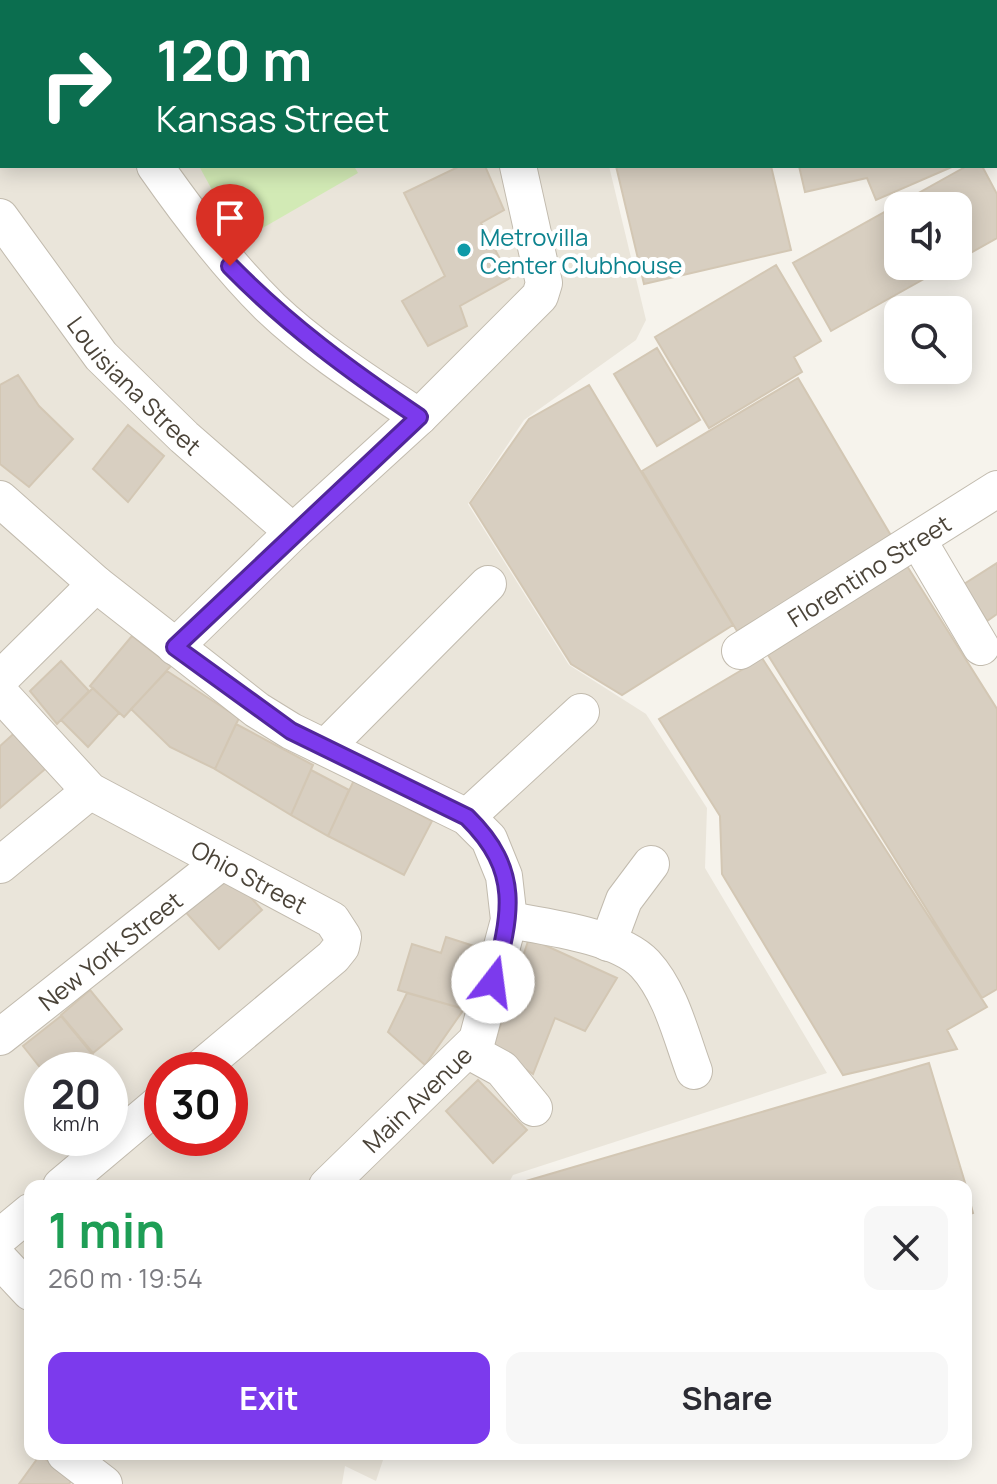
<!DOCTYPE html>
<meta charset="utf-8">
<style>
:root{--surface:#fff;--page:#f7f7f7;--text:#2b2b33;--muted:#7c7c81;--accent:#7c3aed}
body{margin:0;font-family:Manrope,sans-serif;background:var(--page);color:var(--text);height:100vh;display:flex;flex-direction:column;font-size:30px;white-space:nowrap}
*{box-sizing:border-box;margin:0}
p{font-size:26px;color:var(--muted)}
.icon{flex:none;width:44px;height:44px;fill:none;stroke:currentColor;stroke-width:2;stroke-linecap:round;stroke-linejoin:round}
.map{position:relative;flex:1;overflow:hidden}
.sheet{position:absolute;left:24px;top:1180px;width:948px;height:280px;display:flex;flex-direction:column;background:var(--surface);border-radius:16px;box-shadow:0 4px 20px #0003}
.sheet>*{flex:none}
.guide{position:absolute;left:0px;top:0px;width:998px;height:168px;box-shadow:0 4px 20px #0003;background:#0b6e4f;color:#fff;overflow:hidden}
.tools{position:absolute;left:884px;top:192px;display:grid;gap:16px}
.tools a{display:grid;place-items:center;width:88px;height:88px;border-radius:16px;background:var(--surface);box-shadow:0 4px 20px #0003;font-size:40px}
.speed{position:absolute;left:24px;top:1052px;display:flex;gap:16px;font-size:40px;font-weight:700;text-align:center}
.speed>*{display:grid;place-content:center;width:104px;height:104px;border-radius:50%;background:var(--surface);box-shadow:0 4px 20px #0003;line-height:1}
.speed small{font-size:20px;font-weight:400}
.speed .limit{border:12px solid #d22;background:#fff;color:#111}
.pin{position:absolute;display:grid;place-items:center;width:68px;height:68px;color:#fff;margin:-82px -34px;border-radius:50% 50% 50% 0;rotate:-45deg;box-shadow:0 0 8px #0007}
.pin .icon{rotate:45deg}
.me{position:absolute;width:88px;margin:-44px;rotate:15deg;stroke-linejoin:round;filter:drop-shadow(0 0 6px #0008)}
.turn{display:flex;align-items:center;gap:28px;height:168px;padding:0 24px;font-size:36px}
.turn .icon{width:104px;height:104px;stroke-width:2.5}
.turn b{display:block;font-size:56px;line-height:68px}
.round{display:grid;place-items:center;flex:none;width:84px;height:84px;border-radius:16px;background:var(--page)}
.overview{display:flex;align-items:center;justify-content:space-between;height:136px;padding:0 24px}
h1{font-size:48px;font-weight:700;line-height:60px;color:#1e9e55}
.action{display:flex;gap:16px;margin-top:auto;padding:16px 24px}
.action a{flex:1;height:92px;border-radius:16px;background:var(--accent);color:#fff;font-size:32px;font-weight:700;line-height:92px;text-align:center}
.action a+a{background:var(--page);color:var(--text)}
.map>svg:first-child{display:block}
</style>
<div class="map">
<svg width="997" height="1484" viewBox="0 0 997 1484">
<rect width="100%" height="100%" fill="#f6f3ec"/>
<path fill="#eae5da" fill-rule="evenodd" d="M28,0H340L341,2H22Z
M0,9L2,166H609L646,320L636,340L524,420L468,504L569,665L646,714L707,808L705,868L827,1073L513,1175L507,1186H30V1454H385L376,1481L345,1466L342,1484H0ZM42,1070H110V1138H42ZM162,1070H230V1138H162Z"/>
<path fill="#d2eab5" d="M199,166H354L358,173L240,241Z"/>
<path fill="#d8cfc1" stroke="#d3c7b4" stroke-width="2" d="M178,0H212L206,2Z
M576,0H731V2H576Z
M740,0H857L858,2H740Z
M902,0H997V147L996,2H897Z
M460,166H485L504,210L481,223L510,278L460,306L467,326L428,346L402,301L445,276L404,193Z
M616,166H771L791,250L644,284Z
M799,166H954L876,200L867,178L805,192Z
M967,166H982L997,194V238L958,260V206H898V266H947L831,331L793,263Z
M776,265L821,341L794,357L802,372L709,428L655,337Z
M657,348L700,420L657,446L614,374Z
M18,375L39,406L73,439L29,487L0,464V385Z
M798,378L893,539L737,631L642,471Z
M589,385L733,625L622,695L571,664L470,503L529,419Z
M128,425L164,456L128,502L93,469Z
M997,563V614L987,621L964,584Z
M907,566L997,709V989L982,998L768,655Z
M132,636L171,666L124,717L90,686Z
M762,658L987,1007L947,1030L957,1049L843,1075L722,874L720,816L659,719Z
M61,661L89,691L57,724L30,691Z
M167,671L239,718L215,769L170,747L131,709Z
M93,688L119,713L88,747L61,720Z
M236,724L313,765L291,815L215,769Z
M20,728L51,764L0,808V746Z
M311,770L349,790L328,836L291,815Z
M354,780L432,821L404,875L328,836Z
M230,874L262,910L219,949L181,907Z
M446,937L483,949L464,1009L398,990L412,944L441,953Z
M529,938L617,978L585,1031L555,1018L533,1074L493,1048Z
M90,990L122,1029L93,1053L61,1015Z
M407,993L464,1009L425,1065L388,1032Z
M61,1016L93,1055L75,1070H42L23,1046Z
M929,1063L966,1186H527L526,1181Z
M478,1080L527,1130L493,1163L446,1111Z
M966,1187L973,1213L966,1215Z
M40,1455L72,1480L69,1484H19Z"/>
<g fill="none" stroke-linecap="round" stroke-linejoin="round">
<defs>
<g id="minor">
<path d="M473,0V2"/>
<path d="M558,2L563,0"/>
<path d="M0,105L2,104"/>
<path d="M155,166C190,216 227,265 271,308C315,350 368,383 419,417"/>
<path id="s1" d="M0,217L101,356L184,437L293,532"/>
<path d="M0,499L96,584L257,710L291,731L467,817L489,839L504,876L509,920L477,1040L327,1186"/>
<path d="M918,540L981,647"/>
<path d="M175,647L293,532L419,417L540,296L544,283L518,166"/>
<path id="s2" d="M740,651L997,489"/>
<path d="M0,679L96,584"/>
<path id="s3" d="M0,693L90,791L332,920L343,937L341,947L333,957L198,1070"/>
<path d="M326,747L488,584"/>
<path d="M467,817L581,712"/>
<path d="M0,865L90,791"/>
<path d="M509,920C547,927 619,936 645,964C671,992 681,1036 694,1071"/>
<path d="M608,943L624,900L651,864"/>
<path id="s4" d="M0,1037L220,863"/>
<path d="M469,1051L502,1069L534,1108"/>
<path d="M61,1186L162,1101"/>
<path d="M0,1237L30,1212"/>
<path d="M0,1260L30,1292"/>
<path d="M65,1454L104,1484"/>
</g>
</defs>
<use href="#minor" stroke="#c2bbae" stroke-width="38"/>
<use href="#minor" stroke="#fff" stroke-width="36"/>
</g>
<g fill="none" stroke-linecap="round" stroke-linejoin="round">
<defs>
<path id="route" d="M230,266C288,325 350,371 419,417L175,647L291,731L467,817C522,871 511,914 493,982"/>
</defs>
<use href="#route" stroke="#51269a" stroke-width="20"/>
<use href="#route" stroke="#7c3aed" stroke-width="14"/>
</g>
<circle fill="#0f9aa8" stroke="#fff" stroke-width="3" cx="464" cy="250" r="8"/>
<g text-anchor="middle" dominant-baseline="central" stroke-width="8" stroke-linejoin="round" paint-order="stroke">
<g font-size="24" fill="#0d838f" stroke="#fff" text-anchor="start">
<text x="480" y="236">Metrovilla<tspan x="480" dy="28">Center Clubhouse</tspan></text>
</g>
<g font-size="24" fill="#4b4439" stroke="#fff">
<text stroke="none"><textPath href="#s1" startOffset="216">Louisiana Street</textPath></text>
<text stroke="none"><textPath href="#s2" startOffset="152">Florentino Street</textPath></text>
<text stroke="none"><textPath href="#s3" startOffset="314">Ohio Street</textPath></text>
<text stroke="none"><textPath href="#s4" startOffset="140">New York Street</textPath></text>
<text transform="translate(417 1099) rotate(-44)">Main Avenue</text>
</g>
</g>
</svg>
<div class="tools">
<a><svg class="icon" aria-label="sound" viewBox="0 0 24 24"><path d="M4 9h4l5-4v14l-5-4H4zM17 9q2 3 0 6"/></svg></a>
<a><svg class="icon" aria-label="search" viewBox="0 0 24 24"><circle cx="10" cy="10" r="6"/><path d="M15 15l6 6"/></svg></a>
</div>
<div class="speed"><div>20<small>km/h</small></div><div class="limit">30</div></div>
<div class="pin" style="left:230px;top:266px;background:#d93025"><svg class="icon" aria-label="arrive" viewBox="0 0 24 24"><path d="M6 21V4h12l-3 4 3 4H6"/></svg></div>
<svg class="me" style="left:493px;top:982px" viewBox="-20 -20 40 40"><circle r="19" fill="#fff"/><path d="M0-13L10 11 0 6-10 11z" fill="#7c3aed"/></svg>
<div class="guide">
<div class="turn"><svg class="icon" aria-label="right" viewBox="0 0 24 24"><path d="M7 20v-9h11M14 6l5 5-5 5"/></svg><div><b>120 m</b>Kansas Street</div></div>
</div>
<section class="sheet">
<div class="overview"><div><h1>1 min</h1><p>260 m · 19:54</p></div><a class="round"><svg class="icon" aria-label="close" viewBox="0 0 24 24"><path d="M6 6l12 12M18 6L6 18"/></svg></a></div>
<div class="action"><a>Exit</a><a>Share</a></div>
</section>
</div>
